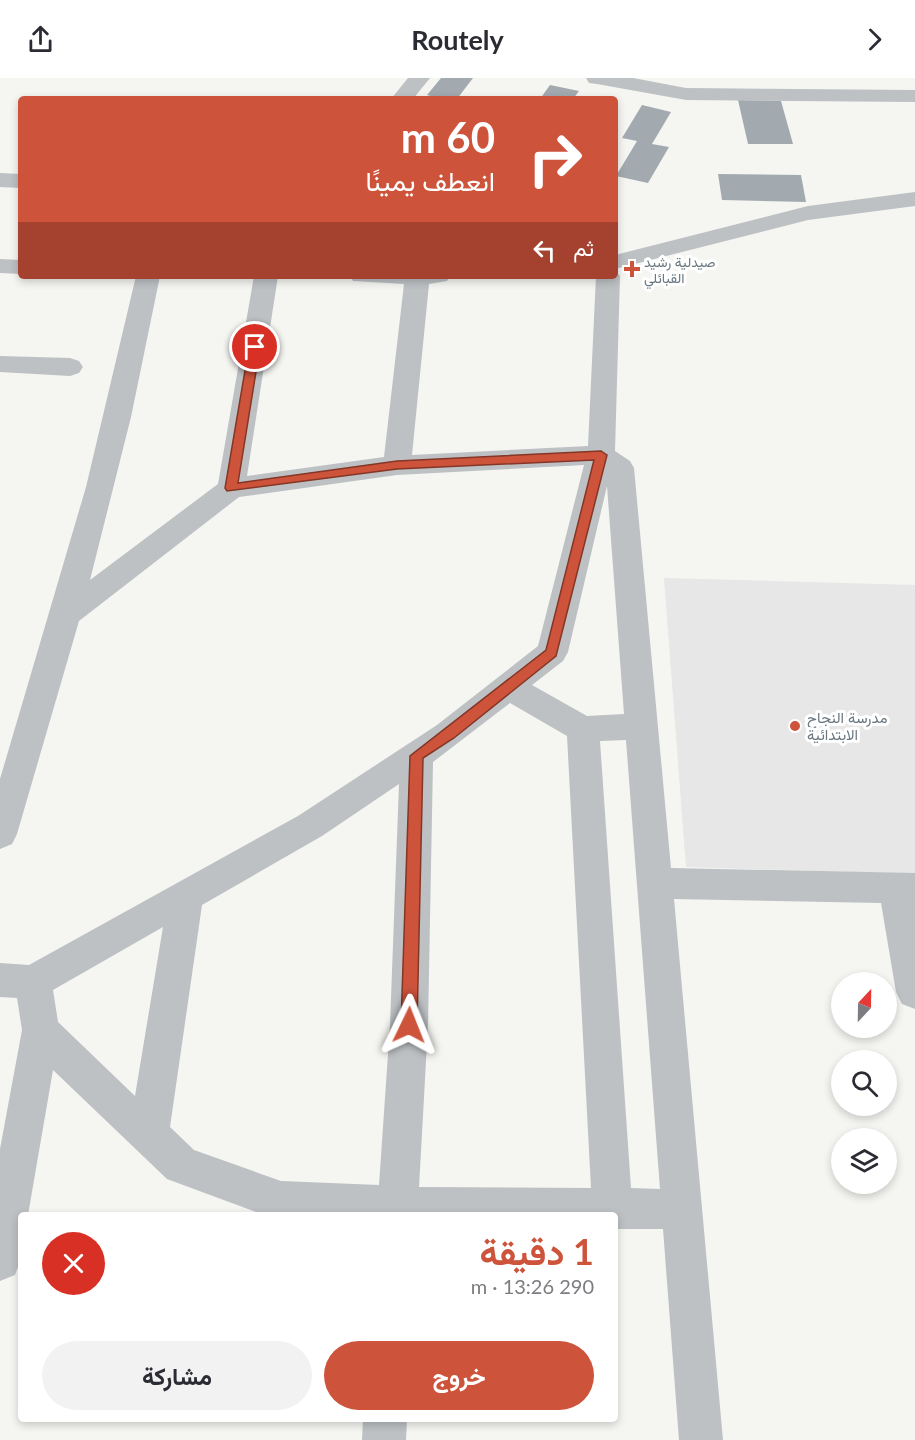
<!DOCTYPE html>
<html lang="ar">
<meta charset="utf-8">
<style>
:root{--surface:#fff;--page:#f2f2f3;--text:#2b2b33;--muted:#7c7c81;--accent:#cd533b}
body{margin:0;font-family:Lato,Vazirmatn,sans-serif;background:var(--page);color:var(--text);direction:rtl;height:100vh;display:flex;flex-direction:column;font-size:22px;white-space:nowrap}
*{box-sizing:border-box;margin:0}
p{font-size:20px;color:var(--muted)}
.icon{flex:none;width:33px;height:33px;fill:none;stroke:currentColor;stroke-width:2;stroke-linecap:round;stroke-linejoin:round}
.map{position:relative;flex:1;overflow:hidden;direction:ltr}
.details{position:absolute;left:18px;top:1134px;width:600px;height:210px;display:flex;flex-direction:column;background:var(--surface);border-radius:6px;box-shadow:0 3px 9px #0003;direction:rtl}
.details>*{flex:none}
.banner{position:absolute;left:18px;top:18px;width:600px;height:183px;border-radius:6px;box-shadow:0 3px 9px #0003;direction:rtl;background:#cd533b;color:#fff;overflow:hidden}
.needle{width:39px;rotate:22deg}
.fabs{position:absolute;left:831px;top:894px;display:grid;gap:12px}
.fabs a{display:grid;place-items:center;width:66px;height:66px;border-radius:50%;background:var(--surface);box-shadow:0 3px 9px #0003;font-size:30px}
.pin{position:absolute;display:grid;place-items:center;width:51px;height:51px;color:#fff;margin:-26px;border:3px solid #fff;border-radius:50%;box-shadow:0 2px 6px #0007}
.me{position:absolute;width:66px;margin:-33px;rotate:2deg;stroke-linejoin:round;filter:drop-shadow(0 0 4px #0008)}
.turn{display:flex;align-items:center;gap:21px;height:126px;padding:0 24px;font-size:27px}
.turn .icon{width:78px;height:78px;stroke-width:2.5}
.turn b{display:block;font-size:42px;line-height:51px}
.then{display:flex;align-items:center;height:57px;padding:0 24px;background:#0003;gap:12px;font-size:22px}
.round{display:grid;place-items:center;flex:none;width:63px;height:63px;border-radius:32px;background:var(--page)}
.headline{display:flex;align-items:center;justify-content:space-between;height:102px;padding:0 24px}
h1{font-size:36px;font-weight:700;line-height:45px;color:var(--accent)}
.action{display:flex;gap:12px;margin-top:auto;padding:12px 24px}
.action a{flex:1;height:69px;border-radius:36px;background:var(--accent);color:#fff;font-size:24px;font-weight:700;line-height:69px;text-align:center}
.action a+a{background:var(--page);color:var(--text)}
header{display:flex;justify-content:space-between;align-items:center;height:78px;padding:0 24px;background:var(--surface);font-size:27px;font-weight:700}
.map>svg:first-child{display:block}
</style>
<header><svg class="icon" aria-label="forward" viewBox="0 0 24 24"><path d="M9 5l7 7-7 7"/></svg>Routely<svg class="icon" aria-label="share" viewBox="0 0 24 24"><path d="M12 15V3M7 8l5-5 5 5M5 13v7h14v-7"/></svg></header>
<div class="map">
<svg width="915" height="1362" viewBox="0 0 915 1362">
<rect width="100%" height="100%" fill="#f5f5f2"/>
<path fill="#e6e7e6" d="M664,500L915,507V796L686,789Z"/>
<path fill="#a3aaaf" d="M441,0H473L457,21H441L427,17Z
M550,7L579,13L573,21H540Z
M738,22L781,23L793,66H748Z
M642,27L671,34L652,66L669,69L648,105L616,98L637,63L622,60Z
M718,96L801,97L806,124L722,122Z"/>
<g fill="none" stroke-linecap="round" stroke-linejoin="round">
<path fill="#bdc1c4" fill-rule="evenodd" d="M408,0H430L413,21H391Z
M586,0H633L686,10L915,12V24L686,22L597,6L589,5Z
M0,95L21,96V110L0,109Z
M915,114V128L808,142L615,191V177L808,128Z
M0,181L21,182V196L0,195Z
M615,192L620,198L615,373L630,383L634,390L671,790L915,795V931L902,926L896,914L881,825L674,821L723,1362H679L663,1151H615V1137H264L167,1101L53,992L28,1137H21V1181L15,1197L0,1203V1071L22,952L17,920L0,919V885L29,887L298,738L437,647L538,568L584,387L397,397L239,419L79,543L17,756L12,766L0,771V701L86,409L136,198H160L131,339L90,502L218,406L254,198H278L247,398L384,379L404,206L353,203L350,198H450L447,203L429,206L412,377L588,368L596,198H615ZM607,408L624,636L587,638L532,607L563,583L568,574ZM510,625L567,658L591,1110L419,1109L428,947L433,684ZM626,662L660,1111L631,1110L600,663ZM399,706L390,947L379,1107L281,1103L194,1072L170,1049L202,827L322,758ZM163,849L135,1018L58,944L53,912Z
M0,278L70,280L79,283L83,289L79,295L70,298L0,294Z
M363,1341H407L406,1362H362Z"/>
</g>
<path fill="#cd533b" stroke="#853626" stroke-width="1.5" d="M255,265L260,269L238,405L397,383L601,373L607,377L556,578L454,660L423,680L417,947L414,952L409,954L403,952L401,947L410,678L546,572L594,382L397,391L227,413L225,410L249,269Z"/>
<g fill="#cd533b" stroke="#fff" stroke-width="2">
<path d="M629 182h6v6h6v6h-6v6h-6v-6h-6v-6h6z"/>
<circle cx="795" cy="648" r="6"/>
</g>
<g text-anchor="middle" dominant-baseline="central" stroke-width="6" stroke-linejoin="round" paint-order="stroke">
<g font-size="14" fill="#687780" stroke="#fff" text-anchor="start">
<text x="644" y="183">صيدلية رشيد<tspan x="644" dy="16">القبائلي</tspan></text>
</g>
<g font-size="15" fill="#687780" stroke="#fff" text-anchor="start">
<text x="807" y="639">مدرسة النجاح<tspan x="807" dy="17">الابتدائية</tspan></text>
</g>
</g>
</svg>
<div class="fabs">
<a><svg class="needle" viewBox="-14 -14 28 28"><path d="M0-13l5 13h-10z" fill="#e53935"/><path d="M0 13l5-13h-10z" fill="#7c7c81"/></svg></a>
<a><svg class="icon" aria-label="search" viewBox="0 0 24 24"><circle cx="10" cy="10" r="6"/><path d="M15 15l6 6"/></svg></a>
<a><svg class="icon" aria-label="layers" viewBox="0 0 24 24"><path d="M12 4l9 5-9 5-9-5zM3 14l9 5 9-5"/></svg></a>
</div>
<div class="pin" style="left:255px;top:269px;background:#d93025"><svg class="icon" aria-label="arrive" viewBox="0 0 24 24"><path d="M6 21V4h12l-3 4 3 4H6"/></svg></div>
<svg class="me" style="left:409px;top:947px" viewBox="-20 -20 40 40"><path d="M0-17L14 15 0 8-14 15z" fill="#cd533b" stroke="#fff" stroke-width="4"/></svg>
<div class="banner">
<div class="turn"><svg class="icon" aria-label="right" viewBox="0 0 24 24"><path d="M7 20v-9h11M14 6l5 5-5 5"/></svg><div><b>60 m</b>انعطف يمينًا</div></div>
<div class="then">ثم<svg class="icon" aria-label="left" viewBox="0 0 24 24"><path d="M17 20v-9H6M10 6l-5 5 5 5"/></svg></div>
</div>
<section class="details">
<div class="headline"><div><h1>1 دقيقة</h1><p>290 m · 13:26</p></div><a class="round" style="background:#d93025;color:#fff"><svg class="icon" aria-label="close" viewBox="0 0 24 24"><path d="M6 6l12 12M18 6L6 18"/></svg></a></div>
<div class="action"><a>خروج</a><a>مشاركة</a></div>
</section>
</div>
